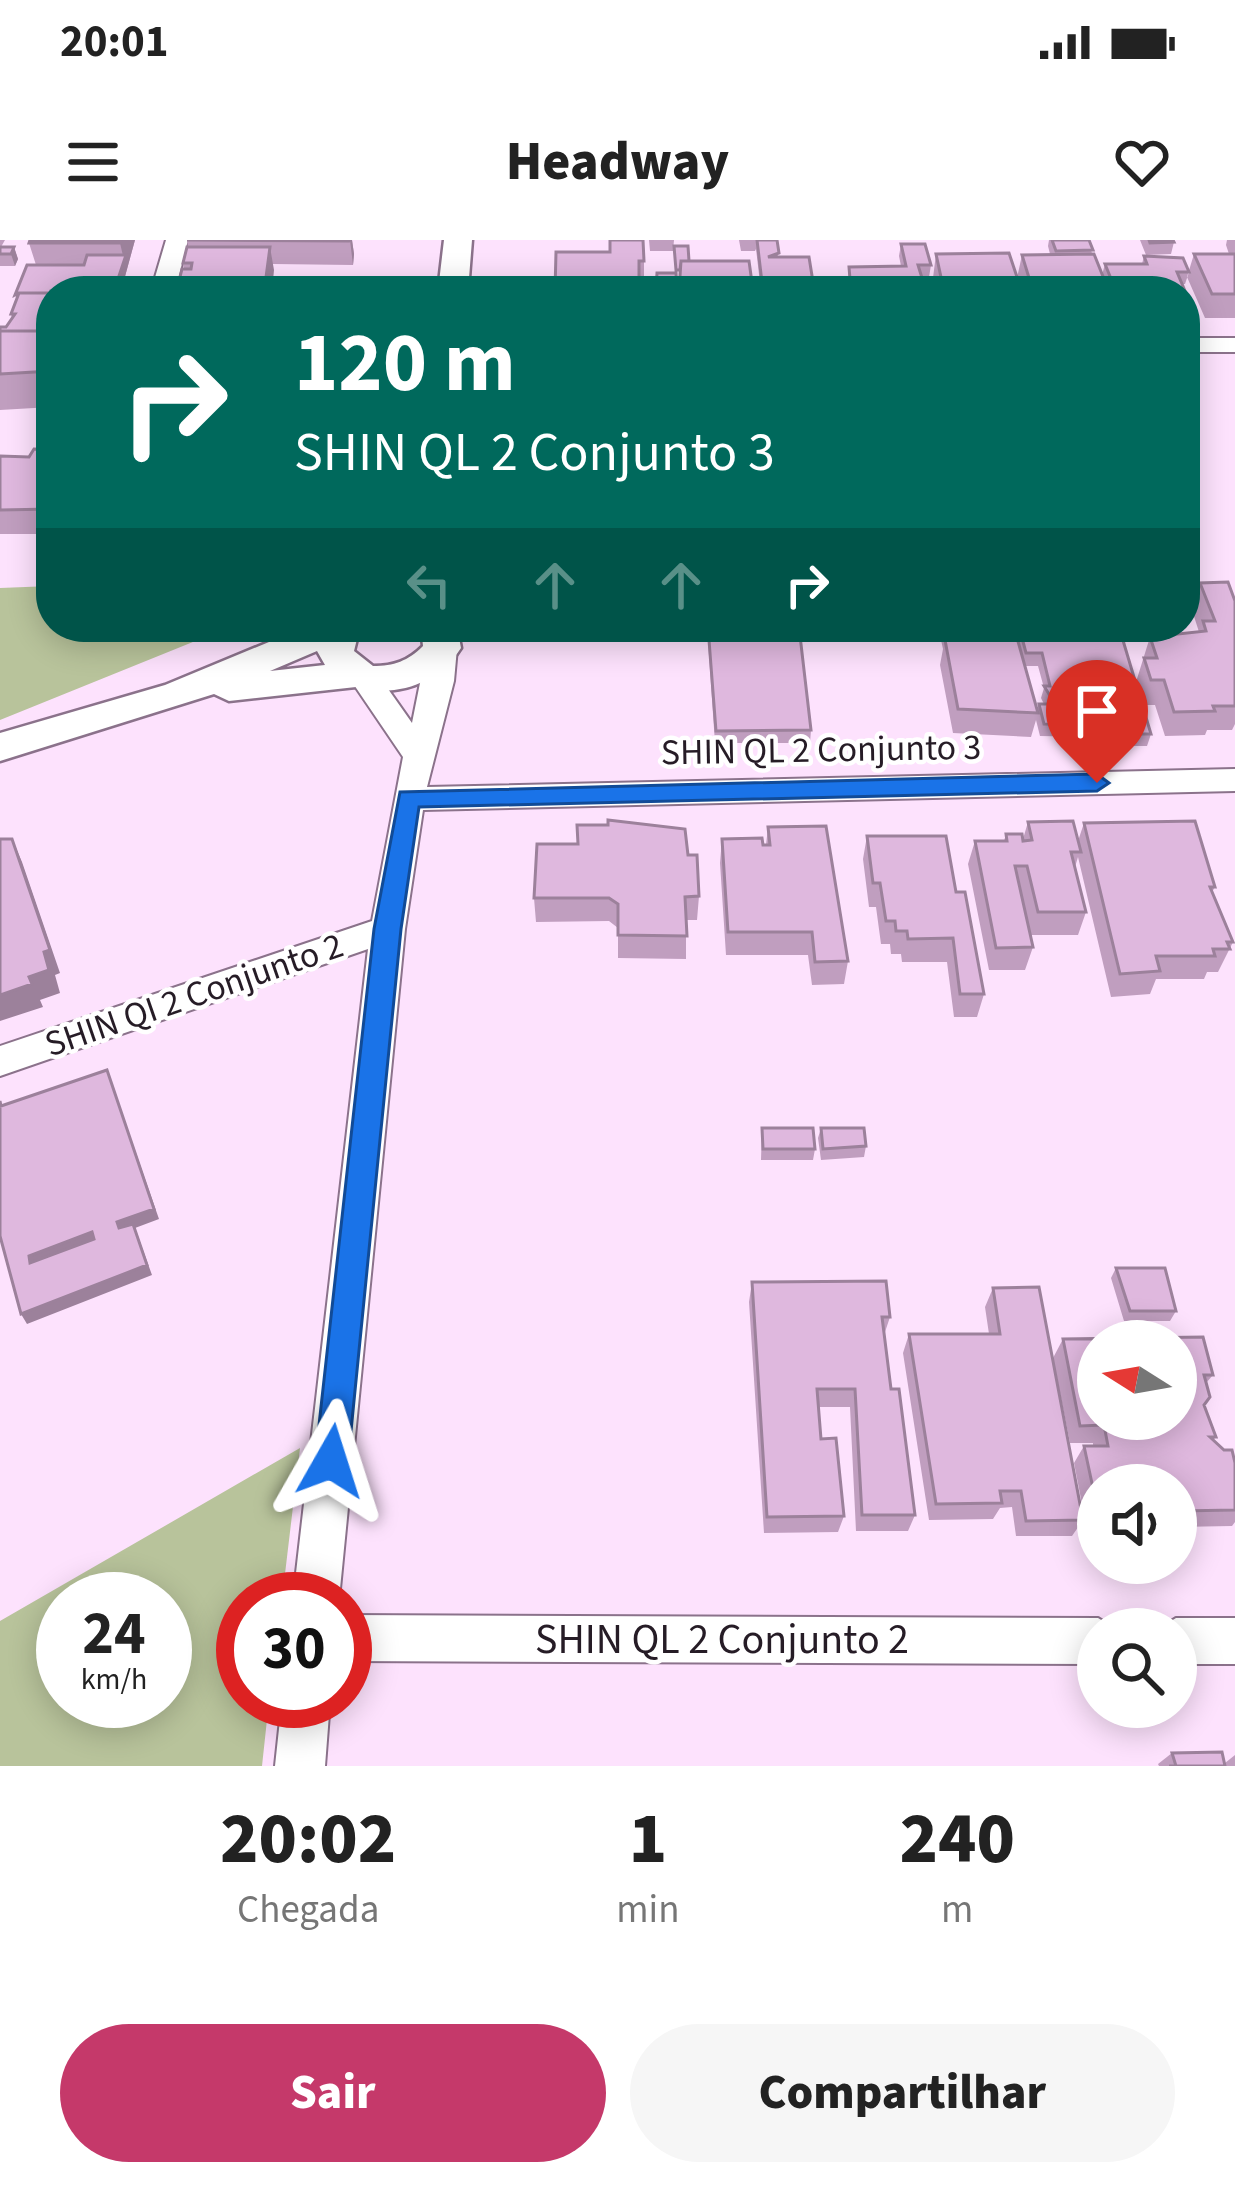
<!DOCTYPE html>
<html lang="pt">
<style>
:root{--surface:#fff;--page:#f6f6f6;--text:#222;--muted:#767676;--accent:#c5396a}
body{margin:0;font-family:"Source Sans 3",sans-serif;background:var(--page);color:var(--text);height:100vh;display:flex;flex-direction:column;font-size:45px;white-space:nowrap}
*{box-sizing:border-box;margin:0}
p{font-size:39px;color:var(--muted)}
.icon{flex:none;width:66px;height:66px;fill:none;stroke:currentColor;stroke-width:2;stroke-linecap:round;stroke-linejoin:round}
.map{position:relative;height:1526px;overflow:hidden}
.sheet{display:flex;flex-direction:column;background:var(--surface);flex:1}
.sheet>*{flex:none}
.banner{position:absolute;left:36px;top:36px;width:1164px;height:366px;border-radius:48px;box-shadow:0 6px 30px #0003;background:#00695c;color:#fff;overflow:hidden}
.needle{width:78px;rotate:281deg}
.tools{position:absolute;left:1077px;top:1080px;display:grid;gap:24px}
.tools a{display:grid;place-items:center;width:120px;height:120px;border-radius:50%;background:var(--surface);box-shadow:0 6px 30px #0003;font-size:60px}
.speed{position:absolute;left:36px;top:1332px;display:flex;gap:24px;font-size:60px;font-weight:700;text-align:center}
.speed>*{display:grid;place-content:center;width:156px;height:156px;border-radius:50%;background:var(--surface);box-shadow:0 6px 30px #0003;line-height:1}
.speed small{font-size:30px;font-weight:400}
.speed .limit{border:18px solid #d22;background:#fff;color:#111}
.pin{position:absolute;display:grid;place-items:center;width:102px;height:102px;color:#fff;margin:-123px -51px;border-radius:50% 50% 50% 0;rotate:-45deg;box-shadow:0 0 12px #0007}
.pin .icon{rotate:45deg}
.me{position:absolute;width:132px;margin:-66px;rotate:6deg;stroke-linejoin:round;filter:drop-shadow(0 0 9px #0008)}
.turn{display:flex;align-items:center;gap:42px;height:252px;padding:0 60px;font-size:54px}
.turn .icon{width:156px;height:156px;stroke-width:2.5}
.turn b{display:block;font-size:84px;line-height:102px}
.lanes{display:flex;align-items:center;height:114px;padding:0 60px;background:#0003;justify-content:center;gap:60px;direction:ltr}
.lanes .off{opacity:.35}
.eta{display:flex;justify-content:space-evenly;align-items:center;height:204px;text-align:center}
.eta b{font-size:72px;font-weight:800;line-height:84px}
.cta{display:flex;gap:24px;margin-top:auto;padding:24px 60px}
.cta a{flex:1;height:138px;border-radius:72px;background:var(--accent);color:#fff;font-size:48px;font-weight:800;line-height:138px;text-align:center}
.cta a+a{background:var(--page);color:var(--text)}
.status{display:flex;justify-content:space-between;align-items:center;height:84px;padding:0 60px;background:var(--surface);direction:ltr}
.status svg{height:33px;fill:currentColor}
header{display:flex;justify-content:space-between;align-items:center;height:156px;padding:0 60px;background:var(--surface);font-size:54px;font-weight:800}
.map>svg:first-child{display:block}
</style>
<div class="status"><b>20:01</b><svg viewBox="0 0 49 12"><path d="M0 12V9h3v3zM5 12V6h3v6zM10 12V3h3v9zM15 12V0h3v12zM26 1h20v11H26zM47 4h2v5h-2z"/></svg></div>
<header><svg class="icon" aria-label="menu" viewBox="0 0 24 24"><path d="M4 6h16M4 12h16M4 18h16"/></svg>Headway<svg class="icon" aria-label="heart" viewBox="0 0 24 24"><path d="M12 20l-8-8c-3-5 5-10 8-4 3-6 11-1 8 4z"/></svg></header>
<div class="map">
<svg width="1235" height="1526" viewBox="0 0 1235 1526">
<rect width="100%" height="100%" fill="#fde2fd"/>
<path fill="#b8c39b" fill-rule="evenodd" d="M51,346V387H230L0,480V348Z
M300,1208L282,1359H243V1461H269L262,1526H0V1381ZM63,1359H165V1461H63Z"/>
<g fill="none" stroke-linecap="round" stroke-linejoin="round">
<defs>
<path id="minor" d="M166,0H188L175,51H151Z
M1185,98H1235V112H1185Z
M442,398L457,408L454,441L427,547L1235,529V551L423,570L405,689L339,1359H293L368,709L0,836V806L372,681L403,517L348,436L352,429H374L412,483L427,408Z
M345,1375L1098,1378L1116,1389H1098V1424L345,1421Z
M1176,1378H1235V1424H1176V1389H1158Z
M282,1461H330L325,1526H275Z"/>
<path id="tertiary" d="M444,0H472L468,51H438Z
M305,387H360L354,411L373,426C394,426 408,421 423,406L421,387H457L461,408C438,444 396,458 356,447L229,461L214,454L0,521V493L165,445ZM317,411L325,425L270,431Z"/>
</defs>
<use href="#minor" stroke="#8b728b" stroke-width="4"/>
<use href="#tertiary" stroke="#8b728b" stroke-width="5"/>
<use href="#minor" fill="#fff" fill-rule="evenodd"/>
<use href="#tertiary" fill="#fff" fill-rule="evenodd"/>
</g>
<path fill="#c09ebf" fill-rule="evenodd" d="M0,0H5L1,7H14L18,19L15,26H0Z
M135,0L121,51H51V167L0,170V87H6L12,79L11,74L17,60L15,55L36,25L29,3Z
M187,0H352L354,14L353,25L273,24V40H322L323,51H179L178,45L184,29L183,23L188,7Z
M649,0H674L673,11H650Z
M739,0H777L778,17L813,42L840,51H761L756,9L755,11H741Z
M1049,0H1089L1092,14L1102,35L1105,24H1142L1144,16L1189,32L1185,44H1182L1185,51H935L933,38L936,14L1017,38L1022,15L1050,14L1048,6Z
M1140,0H1173L1174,2L1171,14L1146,15Z
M1227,0H1235V78H1205L1187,37L1194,14H1229L1226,5Z
M901,4L931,25L929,37H922L926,51H848L849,27L901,26L899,16Z
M556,12L644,21V45H639Z
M1185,51L1193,69L1189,82H1185Z
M51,210V294H0V216L29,217Z
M1200,343L1235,361V484L1232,490H1207L1205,495L1165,496L1155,465H1143L1151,494L1147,506H1108L1099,474H1096L1099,485L1095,497L1040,496L1036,480L1031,497L953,493L940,425L943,409L941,400H925L922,387H1019L1017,396L1019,403L1021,394H1030L1028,387H1119L1136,442L1150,397L1199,392L1191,367ZM1025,426H1038L1044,448L1041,458L1044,464H1039L1037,470Z
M707,387L811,490L810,503H715Z
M1028,582L1078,601L1084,583L1215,647L1212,652L1233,702L1218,732H1207L1204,739H1156L1150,754L1111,757L1078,617L1075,627L1086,672L1078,695H1030L1033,707L1025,730H989L968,624L975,601H1004L1006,594L1023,599Z
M768,587L848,721L844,744L812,745L808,715H726L720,623L722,599L766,605Z
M867,596L956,652L984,754L977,777H954L947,722H902L901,714H891L890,704H881L876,667H869L863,619Z
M688,615L699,656L697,680H686V719L618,718V688L609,681L536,682L534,658Z
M762,888L815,909L813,920H761Z
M821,888L866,906L864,917L821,920L818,898Z
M1116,1028L1176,1071L1170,1081H1124L1111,1038Z
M752,1042L890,1077L884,1095L891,1149L915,1275L908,1291H856L850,1167H818L821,1199L844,1276L838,1292L764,1293L749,1062Z
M993,1048L1083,1280L1072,1296H1016L1012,1267L1000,1268L993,1279L929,1280L903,1113L909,1094H989L985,1067Z
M1063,1099L1213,1135L1206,1143L1204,1165L1216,1197L1213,1200L1235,1223V1282L1232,1286L1176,1287V1245H1098V1264H1082L1074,1223L1084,1206H1093V1203H1070L1053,1118Z
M1172,1513L1225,1523L1235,1515V1526H1159L1158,1524Z"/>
<path fill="#9c819b" d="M121,0H135L121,51H114L124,20L120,3Z
M350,0H352L354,14L353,25Z
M14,7L18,19L15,26L11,14Z
M270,7L274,30L272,51H266L265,45Z
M12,599L22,622L60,733L55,735L60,753L40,760L43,767L0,781V755L29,737Z
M107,830L159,979L135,988L152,1035L27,1084L21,1074L117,982Z
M92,992L98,1002L30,1023L29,1016Z"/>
<path fill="#dfb8de" stroke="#9c819b" stroke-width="3" fill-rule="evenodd" d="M30,0H121L120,3H29Z
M187,0H350L349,1Z
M610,0H643L644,21H639V51H555L556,12H610Z
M757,0H777L779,13L768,17H809L813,42H839L840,51H763Z
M1052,0H1089L1093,10L1056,11Z
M1149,0H1173L1174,2L1150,3Z
M901,4H925L931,25H918L926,51H851L849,27L906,26Z
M674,6H688L689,21H681L680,30H676Z
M0,7H14L11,14H0Z
M187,7H270L265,45H178L182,29H191L192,23H183Z
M1009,13L1020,46H1008L1009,50L1022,51H977L975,46H971L972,51H944L936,14Z
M1094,14L1108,49L1033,51L1022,15Z
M1194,14H1235V54H1212Z
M87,15H126L114,51H51V53H19L15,55L27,25H84Z
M1144,16L1183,18L1189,32H1177L1185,51H1116L1105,24H1147Z
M681,21H749L753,50L679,51Z
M657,33H676L677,51H656Z
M271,40H322L319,51H270Z
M1185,51L1193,69H1185Z
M19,53H51V91H0V87H6L15,74H11Z
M0,91H51V131L0,134Z
M34,209L51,210V269L0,270V216L29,217Z
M1228,342L1235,361V466H1213L1215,471L1174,472L1164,440H1151L1144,418H1157L1150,397L1206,391L1203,381H1215L1200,343Z
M708,387H799L811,490L716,491Z
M948,387H1014L1038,473L958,469L945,400H951Z
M1035,387H1119L1151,494H1112L1103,461H1093L1099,485L1044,484L1039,464H1055L1044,446H1050L1042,413H1026L1021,394H1036Z
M608,580L685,589L688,615H697L699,656L685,657L687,696L618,695V664L609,658H534L537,604H578L577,585H608Z
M1073,581L1081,612H1071L1086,672H1038L1027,626H1015L1033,707L996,708L975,601H1007L1006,594H1022L1023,601L1032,600L1028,582Z
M1195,581L1215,647H1210L1233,702H1227L1230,709H1213L1215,716H1156L1160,731L1120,734L1084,583Z
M826,586L848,721L815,722L812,692H728L722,599L762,598L763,605H770L768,587Z
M867,596H946L956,652H965L984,754H960L953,698L908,699L907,691H896L895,681H886L880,643H873Z
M0,599H12L50,710L44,712L49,730L29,737L32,744L0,755Z
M107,830L154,969L117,982L119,988L133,984L147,1025L21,1074L0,996V861L1,866ZM92,992L94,999L30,1023L29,1016Z
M762,888H813L815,909H763Z
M821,888H864L866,906L823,909Z
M1116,1028H1165L1176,1071H1130Z
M886,1041L890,1077H882L891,1149H899L915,1275H862L855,1149H817L821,1199L836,1198L844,1276L767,1277L752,1042Z
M1039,1047L1083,1280L1026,1281L1021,1251H1000L1002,1263L936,1264L909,1094H1000L993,1048Z
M1203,1097L1213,1135H1204L1210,1157L1204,1165L1216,1197H1210L1224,1210H1232L1235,1223V1270L1179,1271L1176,1263V1245H1098V1248H1093L1084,1206H1108L1104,1185L1080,1186L1063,1099ZM1098,1101H1176V1179H1098Z
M1222,1512L1225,1526H1169H1176L1172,1513Z"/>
<path fill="#1a73e8" stroke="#114b97" stroke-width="3" d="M1097,534L1109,543L1097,551L419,567L401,689L348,1221L343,1232L331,1237L319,1232L315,1221L374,689L400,552Z"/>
<g text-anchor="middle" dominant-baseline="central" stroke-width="9" stroke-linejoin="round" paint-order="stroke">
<g font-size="36" fill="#261c26" stroke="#fff">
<text transform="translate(821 510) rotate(-1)">SHIN QL 2 Conjunto 3</text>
<text transform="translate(194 755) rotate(-19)">SHIN QI 2 Conjunto 2</text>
</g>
<g font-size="42" fill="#261c26" stroke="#fff">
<text x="722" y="1400">SHIN QL 2 Conjunto 2</text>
</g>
</g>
</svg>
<div class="tools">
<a><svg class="needle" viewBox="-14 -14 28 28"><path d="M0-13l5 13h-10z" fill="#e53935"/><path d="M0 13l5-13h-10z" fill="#767676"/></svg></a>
<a><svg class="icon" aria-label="sound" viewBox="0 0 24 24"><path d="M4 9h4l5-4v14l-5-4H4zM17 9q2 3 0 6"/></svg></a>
<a><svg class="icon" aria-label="search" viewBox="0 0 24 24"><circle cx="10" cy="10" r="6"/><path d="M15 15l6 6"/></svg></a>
</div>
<div class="speed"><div>24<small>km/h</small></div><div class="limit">30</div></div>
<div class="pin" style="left:1097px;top:543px;background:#d93025"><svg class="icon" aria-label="arrive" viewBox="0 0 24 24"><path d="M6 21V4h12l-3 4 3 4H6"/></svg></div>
<svg class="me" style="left:331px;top:1221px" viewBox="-20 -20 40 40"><path d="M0-17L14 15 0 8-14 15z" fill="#1a73e8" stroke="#fff" stroke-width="4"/></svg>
<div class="banner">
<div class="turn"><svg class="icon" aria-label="right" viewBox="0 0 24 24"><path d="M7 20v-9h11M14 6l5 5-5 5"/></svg><div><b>120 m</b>SHIN QL 2 Conjunto 3</div></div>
<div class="lanes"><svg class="icon off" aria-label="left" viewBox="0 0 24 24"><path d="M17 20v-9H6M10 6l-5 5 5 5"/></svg><svg class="icon off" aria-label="ahead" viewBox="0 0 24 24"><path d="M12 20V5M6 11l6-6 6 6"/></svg><svg class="icon off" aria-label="ahead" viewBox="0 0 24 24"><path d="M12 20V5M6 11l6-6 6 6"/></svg><svg class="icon" aria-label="right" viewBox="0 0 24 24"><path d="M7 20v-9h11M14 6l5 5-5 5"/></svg></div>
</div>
</div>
<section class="sheet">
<div class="eta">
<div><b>20:02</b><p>Chegada</p></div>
<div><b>1</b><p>min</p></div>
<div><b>240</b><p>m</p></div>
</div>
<div class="cta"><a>Sair</a><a>Compartilhar</a></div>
</section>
